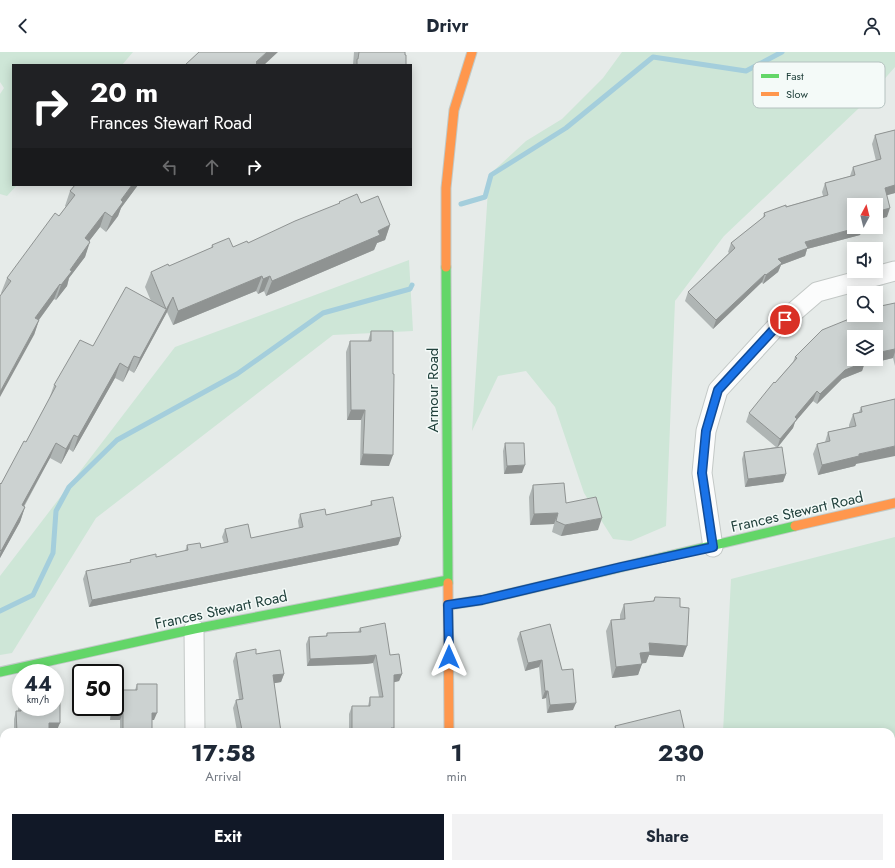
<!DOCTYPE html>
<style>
:root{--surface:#fff;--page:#f2f2f3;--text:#1f2937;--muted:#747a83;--accent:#111827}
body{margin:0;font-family:Jost,sans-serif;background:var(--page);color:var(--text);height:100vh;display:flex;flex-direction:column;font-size:15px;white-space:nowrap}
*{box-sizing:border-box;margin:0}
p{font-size:13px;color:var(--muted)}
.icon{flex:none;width:22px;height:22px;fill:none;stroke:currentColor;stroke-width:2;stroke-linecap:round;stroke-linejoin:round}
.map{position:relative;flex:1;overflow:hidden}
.details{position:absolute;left:0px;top:676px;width:895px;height:140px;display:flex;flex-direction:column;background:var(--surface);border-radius:12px 12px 0 0;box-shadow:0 2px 10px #0003}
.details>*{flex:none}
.top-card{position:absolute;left:12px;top:12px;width:400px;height:122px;border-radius:0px;box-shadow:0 2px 10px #0003;background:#202124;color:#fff;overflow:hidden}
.needle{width:26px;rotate:7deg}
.fabs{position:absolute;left:847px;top:146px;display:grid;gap:8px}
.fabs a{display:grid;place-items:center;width:36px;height:36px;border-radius:0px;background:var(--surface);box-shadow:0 2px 10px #0003;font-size:20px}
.speed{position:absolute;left:12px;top:612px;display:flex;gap:8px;font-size:20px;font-weight:700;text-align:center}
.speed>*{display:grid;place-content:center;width:52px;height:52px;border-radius:50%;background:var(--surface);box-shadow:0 2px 10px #0003;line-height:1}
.speed small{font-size:10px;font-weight:400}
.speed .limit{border:2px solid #111;border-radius:6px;background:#fff;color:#111}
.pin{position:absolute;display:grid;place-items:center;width:34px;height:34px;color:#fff;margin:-17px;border:2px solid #fff;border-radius:50%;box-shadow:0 1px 4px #0007}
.me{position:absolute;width:44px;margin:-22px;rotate:0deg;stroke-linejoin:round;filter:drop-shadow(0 0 3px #0008)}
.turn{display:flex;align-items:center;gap:14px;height:84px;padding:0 12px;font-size:18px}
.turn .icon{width:52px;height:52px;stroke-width:2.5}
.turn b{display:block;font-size:28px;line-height:34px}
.lanes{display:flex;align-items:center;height:38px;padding:0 12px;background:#0003;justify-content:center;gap:20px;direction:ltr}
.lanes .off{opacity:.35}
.eta{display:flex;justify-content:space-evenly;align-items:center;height:68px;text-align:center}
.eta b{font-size:24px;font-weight:700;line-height:28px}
.action{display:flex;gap:8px;margin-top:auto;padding:8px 12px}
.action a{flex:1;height:46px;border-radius:0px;background:var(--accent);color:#fff;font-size:16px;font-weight:700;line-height:46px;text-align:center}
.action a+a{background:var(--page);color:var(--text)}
header{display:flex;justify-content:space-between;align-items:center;height:52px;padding:0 12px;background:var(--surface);font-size:18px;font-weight:700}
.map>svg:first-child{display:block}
</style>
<header><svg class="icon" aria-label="back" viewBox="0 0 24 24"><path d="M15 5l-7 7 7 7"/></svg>Drivr<svg class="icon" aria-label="person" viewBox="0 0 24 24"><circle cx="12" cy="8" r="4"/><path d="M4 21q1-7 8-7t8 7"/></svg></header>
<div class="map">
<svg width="895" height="816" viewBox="0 0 895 816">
<rect width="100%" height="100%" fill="#e6ebe9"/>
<path fill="#cee6d7" d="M0,0H133L122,13H13V133H17L7,144L0,142V42L4,36L0,30Z
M622,0H895V15L858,57L724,184L675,249L666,474L631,489L613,487L584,441L555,355L526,319L498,324L472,379L489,123L526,89L562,67L603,26Z
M409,208L413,279L333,283L96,466L12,601L0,603V524L175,295Z
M895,485V816H715V812H891V680H723L731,527Z"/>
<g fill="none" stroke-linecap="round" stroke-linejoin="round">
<path stroke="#a4cedc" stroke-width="5" d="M461,152L485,145L491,123L566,76L653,5L746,19L782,0
M0,559L33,543L53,501L56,459L69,435L117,388L237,322L323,261L410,237L412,233"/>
<defs>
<path id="street" d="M713,495L702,421L706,379L718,338L774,277L817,240L895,219
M194,577L195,680
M197,812V816"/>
<path id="fast" d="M446,215L448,531
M448,553L482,548L795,474
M0,620L194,577L448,528
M450,812V816"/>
<path id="slow" d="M446,215V136L454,58L472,0
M795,474L895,451
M448,531L449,680"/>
</defs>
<use href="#street" stroke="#c3c8c6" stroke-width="21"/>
<use href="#fast" stroke="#c1c9c7" stroke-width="11"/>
<use href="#slow" stroke="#c1c9c7" stroke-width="11"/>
<use href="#street" stroke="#fbfcfc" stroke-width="19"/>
<use href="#fast" stroke="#63d668" stroke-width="9"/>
<use href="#slow" stroke="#ff974d" stroke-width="9"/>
</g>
<path fill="#afb5b4" d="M354,0H405L406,13H353Z
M895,78V141L886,143L887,165L876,153L854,175H863L860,183L807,197L805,204L781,213L778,220L763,232L762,230L713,277L685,249L688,240L729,201L728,200L731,191L763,166L764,161L823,144L822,140L825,131L850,124L853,115L876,109L872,92L875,83Z
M75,133H138L121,156L118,164L106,180L100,175L89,189L85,205L69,226L67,234L56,248L54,247L39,268L34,283L1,241L7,226L59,164L66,155L65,154L70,139Z
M339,150L361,151L390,173L385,188L377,191L374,198L266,244L264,239L258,242L256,239L173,273L167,260L134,321L129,318L123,330L115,326L73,400L69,397L61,412L50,406L24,455H25L20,470L0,506V431L1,432L26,390L49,347L54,333L93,294L151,249L145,235L151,220L169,214L211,196L212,193L233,195L248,191L339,152Z
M895,251V314L893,306L864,313L862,319L842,327L817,352L813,349L795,370L793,376L778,395L786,422L783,430L745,435L742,407L744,400L776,395L746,370L749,361L793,310L795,305L851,267L853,261Z
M371,279L389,414L360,413L361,368H347L346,300L350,289H368Z
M895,347L855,414L818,423L813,402L817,392L825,390L828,380L849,375V373L853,362L859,360L861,355Z
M505,391L522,421L504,422L503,399Z
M533,433L566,451L598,478L561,484L552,480L554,472L530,473L529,445Z
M371,449L401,485L398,493L89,555L83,527L86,519L130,510V508L156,505L185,499L187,493L201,496L224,491L222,485L225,477L251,486L299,476L298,469L300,462L326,463L370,454Z
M655,545L680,555L683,605L649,603L646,611H642L638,623L612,626L606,579L611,568L620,567V563L624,552L653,549Z
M360,576L390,603L402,622L399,629L394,630L392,680H349V662L352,654H368L370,645H379L373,611L366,612L307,614L306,592L309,585L326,584L327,581L358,580Z
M520,580L562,618L573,658L547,661L546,646L542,647L539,615L525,619L517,587Z
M236,601L256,602L284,622L281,630L274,631L281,680H236V679H237L233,656L236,648L239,647L233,609Z
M137,632L154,668H152V680H120V668H110V655H115L135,638Z
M21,650L57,678H49V680H14V667L16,659H18V657Z
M615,674L685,680H613Z
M11,812H56V816H10Z
M110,812H158V815L157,816H111Z
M238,812H284V816H238Z
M668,812H701V816H667Z"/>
<path fill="#8f9392" d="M267,0H278L264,13H255L256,10Z
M132,133H138L121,156L118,164L106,180L112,165L121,148Z
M895,133V141L881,145L885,136Z
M890,156L887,165L876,168V160Z
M105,160L100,175L80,201L85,186Z
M390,173L385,188L377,191L374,198L266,244L272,229Z
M860,175H863L860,183L807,197L805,204L781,213L778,220L763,232L766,223L778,207L805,190Z
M90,190L85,205L69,226L67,234L56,248L61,233L70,218Z
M765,222L762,230L713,277L716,268Z
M262,224L256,239L173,273L178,259Z
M270,224L264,239L258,242L263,227Z
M60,232L54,247L30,280L35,266Z
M173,245L167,260L134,321L140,306Z
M39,268L34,283L0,345V340Z
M895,297V300L893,306L864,313L862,319L842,327L817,352L820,342L845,318L862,307H876V301Z
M134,304L129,318L123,330L128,316Z
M120,311L115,326L73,400L78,385Z
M817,339L813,349L795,370L793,376L777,396L780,387L795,365Z
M351,358H365L361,368H347Z
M74,383L69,397L61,412L66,397Z
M56,391L50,406L16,468L22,453Z
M895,394V404L856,412L855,414L818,423L822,413L859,402Z
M363,402L393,403L389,414L360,413Z
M525,413L522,421L504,422L507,414Z
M786,422L783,430L745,435L748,427Z
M25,455L20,470L0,506V502L1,499Z
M558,461L554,472L530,473L534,462Z
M602,466L598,478L561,484L565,473Z
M401,485L398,493L89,555L92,548Z
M649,591L687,594L683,605L649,603L646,611L636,612L640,601Z
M376,603L373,611L366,612L307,614L310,607Z
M542,608L539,615L525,619L528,611Z
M642,612L638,623L612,626L616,615Z
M284,622L281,630L270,632L273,623Z
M402,622L399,629L391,631L394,623Z
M545,639H548L546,646L542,647Z
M576,651L573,658L547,661L550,653Z
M112,660L123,661L120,668H110Z
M152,661H157L154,668H149Z
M49,671H60L57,678H46Z
M391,676H394L392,680H389Z
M352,677H362L361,680H351Z
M143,815H158L157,816H143Z"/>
<path fill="#ccd2d1" stroke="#8f9392" d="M199,0H267L256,10L257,11L255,13H185Z
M359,0H405V3H406V13H357V7H358Z
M895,78V133L885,136L890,156L876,160V153H854V175H860L805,190L808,196L778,207L782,211L766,223L765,222L716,268L688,240L735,196L731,191L765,164L764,161L786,153V155L828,143L825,131L855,123L853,115L881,107L875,83Z
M75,133H132L121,148L123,150L112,165L105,160L85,186L90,190L70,218L72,219L61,233L60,232L35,266L39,268L0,340V244L11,229L7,226L55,161L59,164L75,143L70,139Z
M357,142L361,151L378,144L390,173L378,179L380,183L272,229L270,224L263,227L262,224L178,259L173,245L140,306L134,304L128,316L120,311L78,385L74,383L66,397L56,391L22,453L25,455L1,499L0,498V431L1,432L24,389L26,390L56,334L54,333L80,288L93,294L126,235L166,257L151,220L168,212L169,214L213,195L212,193L229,186L233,195L247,189L248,191L295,169L340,151L339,150Z
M895,251V297L876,301V285H854V307H864L865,310L845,318L820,342L817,339L795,365L797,367L780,387L749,361L774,330L775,331L797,306L795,305L822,278L854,265L853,261H854V263H876V255Z
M371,279H393V322H394L393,403L363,402L365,358H351L350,289H371Z
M895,347V394L859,402V404L822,413L817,392L830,389L828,380L856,374L853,362L862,360L861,355Z
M505,391H524L525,413L507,414Z
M782,395L786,422L748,427L744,400Z
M564,431L566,451L596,445L602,466L565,473L556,469L558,461L534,462L533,433Z
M393,445L401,485L92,548L86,519L131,510L130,508L156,502V505L188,498L187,493L200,491L201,496L228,490L225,477L248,472L251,486L303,475L300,462L325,457L326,463L372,453L371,449Z
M655,545L680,546V555L689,556L687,594L649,591L650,600L640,601L642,612L616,615L611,568L625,567L624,552L654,549Z
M385,571L390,603L399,602L402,622L394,623V676H391V680H362V677H352V654H370V645H383L376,603L368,604L310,607L309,585L327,584V581L361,580L360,576Z
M550,572L562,618L573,617L576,651L550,653L548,639H545L542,608L528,611L520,580Z
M256,597V602L280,598L284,622L273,623L281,680H236V679L242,678L236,648L243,647L236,601Z
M137,632H157V661H152V680H123V661L112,660L113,655H115V638H137Z
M21,650V655H55V650H60V671H49V680H17L16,659H21Z
M680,658L685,680H617L615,674Z
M13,812H56V816H13Z
M113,812H158V815H143V816H113Z
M241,812H284V816H245L241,815Z
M356,812H390V816H356Z
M529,812H548V813L596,812V816H530Z
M670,812H701V815L687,813V816H670Z"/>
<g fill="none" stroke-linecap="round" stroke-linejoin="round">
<defs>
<path id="route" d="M449,605L448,553L482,548L621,515L713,495L702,421L706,379L718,338L774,277L785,268"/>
</defs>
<use href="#route" stroke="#114b97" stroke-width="10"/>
<use href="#route" stroke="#1a73e8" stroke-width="7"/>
</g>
<g text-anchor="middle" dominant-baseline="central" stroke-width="3" stroke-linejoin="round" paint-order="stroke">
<g font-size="15" fill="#21413c" stroke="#f4faf8">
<text transform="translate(433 338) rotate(-90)">Armour Road</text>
<text transform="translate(797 460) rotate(-13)">Frances Stewart Road</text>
<text transform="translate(221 558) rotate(-12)">Frances Stewart Road</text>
</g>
</g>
<rect x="753" y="10" width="132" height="46" rx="6" fill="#f4faf8" stroke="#b5c2c0" stroke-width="1"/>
<rect x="761" y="22" width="18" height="4" fill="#63d668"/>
<rect x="761" y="40" width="18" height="4" fill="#ff974d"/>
<g font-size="11" fill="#21413c">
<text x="786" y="28">Fast</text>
<text x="786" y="46">Slow</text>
</g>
</svg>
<div class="fabs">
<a><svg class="needle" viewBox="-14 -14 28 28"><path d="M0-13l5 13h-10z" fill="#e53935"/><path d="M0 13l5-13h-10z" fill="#747a83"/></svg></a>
<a><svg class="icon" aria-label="sound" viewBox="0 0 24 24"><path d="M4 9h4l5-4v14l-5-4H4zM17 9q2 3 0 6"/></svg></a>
<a><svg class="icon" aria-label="search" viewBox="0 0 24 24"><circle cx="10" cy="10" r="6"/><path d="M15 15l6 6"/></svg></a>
<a><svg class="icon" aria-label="layers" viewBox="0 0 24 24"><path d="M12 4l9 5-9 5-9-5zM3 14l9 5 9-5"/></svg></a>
</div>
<div class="speed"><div>44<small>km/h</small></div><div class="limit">50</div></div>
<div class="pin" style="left:785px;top:268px;background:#d93025"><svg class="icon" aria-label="arrive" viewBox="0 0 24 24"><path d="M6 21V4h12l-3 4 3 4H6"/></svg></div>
<svg class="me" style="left:449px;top:605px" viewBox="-20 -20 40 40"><path d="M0-17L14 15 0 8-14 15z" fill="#1a73e8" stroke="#fff" stroke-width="4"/></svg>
<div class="top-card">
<div class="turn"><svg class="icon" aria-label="right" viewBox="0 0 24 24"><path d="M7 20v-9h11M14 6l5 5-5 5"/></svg><div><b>20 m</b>Frances Stewart Road</div></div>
<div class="lanes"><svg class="icon off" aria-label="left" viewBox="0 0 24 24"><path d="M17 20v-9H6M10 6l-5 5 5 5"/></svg><svg class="icon off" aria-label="ahead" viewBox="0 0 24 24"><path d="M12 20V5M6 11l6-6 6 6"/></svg><svg class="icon" aria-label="right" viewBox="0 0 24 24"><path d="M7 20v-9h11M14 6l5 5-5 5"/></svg></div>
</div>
<section class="details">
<div class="eta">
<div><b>17:58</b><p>Arrival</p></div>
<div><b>1</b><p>min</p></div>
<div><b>230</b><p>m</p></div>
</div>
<div class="action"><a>Exit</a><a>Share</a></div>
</section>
</div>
